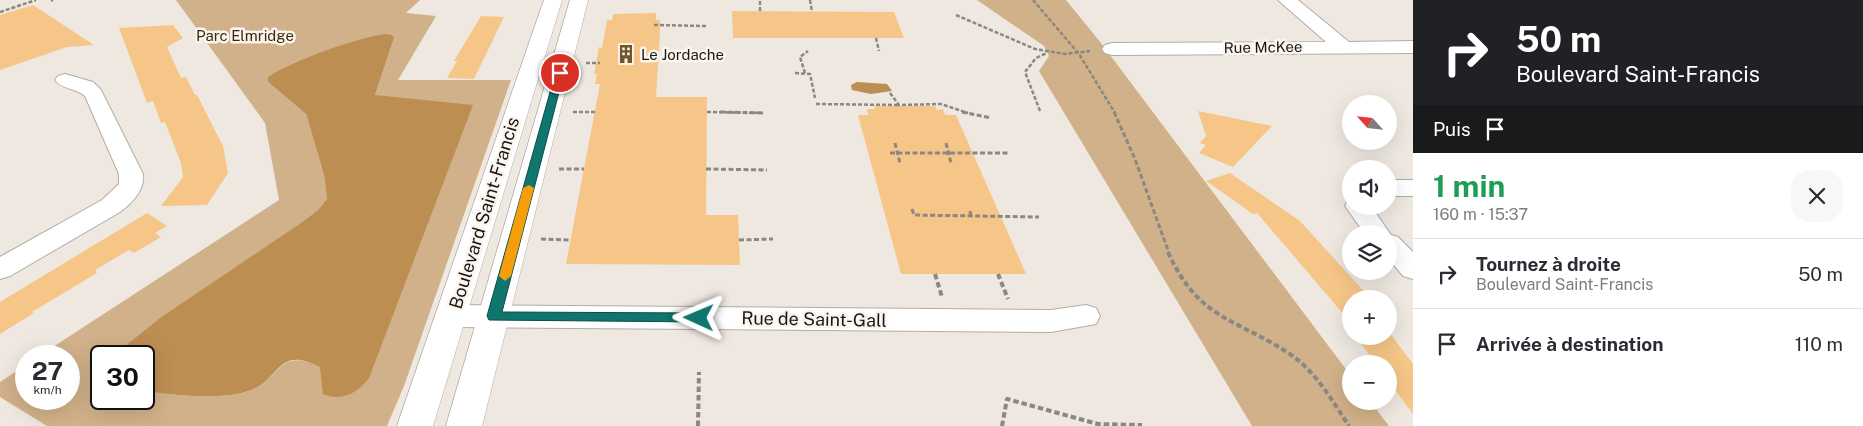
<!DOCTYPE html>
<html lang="fr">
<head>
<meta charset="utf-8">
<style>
	:root { --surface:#fff; --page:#f7f7f7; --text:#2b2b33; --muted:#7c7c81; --line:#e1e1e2 }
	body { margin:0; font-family:"Public Sans",sans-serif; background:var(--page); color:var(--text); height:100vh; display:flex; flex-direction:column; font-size:19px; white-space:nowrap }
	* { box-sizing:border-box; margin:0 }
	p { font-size:16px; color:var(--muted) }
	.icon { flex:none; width:28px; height:28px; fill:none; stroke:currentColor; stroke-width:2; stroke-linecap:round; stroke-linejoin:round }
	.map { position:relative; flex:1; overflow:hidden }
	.details { display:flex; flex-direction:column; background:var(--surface); width:450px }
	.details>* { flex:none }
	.hud { background:#202124; color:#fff; overflow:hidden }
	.needle { width:32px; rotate:297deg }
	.controls { position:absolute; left:1342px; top:95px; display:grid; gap:10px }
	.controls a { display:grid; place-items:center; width:55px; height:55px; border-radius:50%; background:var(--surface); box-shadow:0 5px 20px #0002; font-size:25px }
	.speed { position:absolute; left:15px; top:345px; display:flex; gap:10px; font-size:25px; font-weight:700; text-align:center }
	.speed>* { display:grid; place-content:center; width:65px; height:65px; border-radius:50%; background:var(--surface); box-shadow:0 5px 20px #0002; line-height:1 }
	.speed small { font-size:12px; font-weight:400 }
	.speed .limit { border:2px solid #111; border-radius:8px; background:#fff; color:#111 }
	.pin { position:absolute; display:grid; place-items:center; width:42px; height:42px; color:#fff; margin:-21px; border:2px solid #fff; border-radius:50%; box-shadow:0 1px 5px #0007 }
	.me { position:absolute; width:55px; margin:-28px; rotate:271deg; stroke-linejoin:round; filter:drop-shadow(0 0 4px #0008) }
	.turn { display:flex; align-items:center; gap:18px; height:105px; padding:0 20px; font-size:22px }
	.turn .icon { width:65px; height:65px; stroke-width:2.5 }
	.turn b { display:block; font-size:35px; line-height:42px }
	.then { display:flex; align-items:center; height:48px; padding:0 20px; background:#0003; gap:10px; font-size:19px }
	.round { display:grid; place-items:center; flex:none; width:52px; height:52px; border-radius:20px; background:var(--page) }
	.summary { display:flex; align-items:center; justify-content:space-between; height:85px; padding:0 20px }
	h1 { font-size:30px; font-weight:700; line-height:38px; color:#1e9e55 }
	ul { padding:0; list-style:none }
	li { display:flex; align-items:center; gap:15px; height:70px; padding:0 20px; border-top:1px solid var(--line) }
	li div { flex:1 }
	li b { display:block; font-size:19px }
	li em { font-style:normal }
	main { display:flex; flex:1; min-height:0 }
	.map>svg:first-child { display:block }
	.green { fill:#d1b189; fill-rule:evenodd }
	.water { fill:#bc8e52 }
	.building { fill:#f6c688 }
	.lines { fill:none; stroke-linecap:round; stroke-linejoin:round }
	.street-casing { stroke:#b2aca6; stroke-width:2 }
	.secondary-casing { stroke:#b2aca6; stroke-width:1 }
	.path-far2 { stroke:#8b8782; stroke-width:2.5; stroke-dasharray:4 2; stroke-linecap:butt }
	.path-far1 { stroke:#8b8782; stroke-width:3; stroke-dasharray:5 2.5; stroke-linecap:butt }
	.path { stroke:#8b8782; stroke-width:4; stroke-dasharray:5.5 3; stroke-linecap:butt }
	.street { fill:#fff; fill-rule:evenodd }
	.secondary { fill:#fff; fill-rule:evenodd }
	.route { fill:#0f766e; stroke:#0a4d48 }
	.slow { fill:#f59e0b }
	.labels { text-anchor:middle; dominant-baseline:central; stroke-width:5; stroke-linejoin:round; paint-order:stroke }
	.far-park-label { font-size:15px; fill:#3a270b; stroke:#fbf5ee }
	.far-street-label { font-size:15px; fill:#191715; stroke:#fbf5ee }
	.far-poi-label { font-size:15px; fill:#191715; stroke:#fbf5ee; text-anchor:start }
	.street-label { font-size:18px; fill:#191715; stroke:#fbf5ee }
</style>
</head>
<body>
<main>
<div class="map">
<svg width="1413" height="426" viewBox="0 0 1413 426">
	<rect width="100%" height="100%" fill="#eee8e1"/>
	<!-- green -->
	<path class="green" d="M 176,0 L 420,0 L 406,13 L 436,16 L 398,80 L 511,80 L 404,386 L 387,426 L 47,426 L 0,397 L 0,382 L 26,365 L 26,399 L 69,399 L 69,356 L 39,356 L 279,200 L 265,123 ZM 394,38 L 375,95 L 323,379 L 321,367 C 277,346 281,379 251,390 C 223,401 173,395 144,391 L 144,399 L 101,399 L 101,356 L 113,356 L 298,225 L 318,210 L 327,199 L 324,175 L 306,114 L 268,82 C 286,55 362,44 394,38 Z
		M 977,0 L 1066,0 L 1101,43 L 1351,376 L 1351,401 L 1370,401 L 1389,426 L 1252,426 L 1039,71 L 1049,56 L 1044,46 Z"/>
	<!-- water -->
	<path class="water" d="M 385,34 L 392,35 L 394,38 L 375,95 L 473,105 L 369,378 C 358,393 341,402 323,394 L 320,367 C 277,345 281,379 251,390 C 223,401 173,395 144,391 L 144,356 L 113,356 L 160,318 L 298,225 L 318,210 L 327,199 L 324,175 L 306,114 L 268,82 L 268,77 C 291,61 356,38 385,34 Z
		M 857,82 L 887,84 L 892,91 L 871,94 L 852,90 L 851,85 Z"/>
	<!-- building -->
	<path class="building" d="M 33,5 L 94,45 L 67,47 L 0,70 L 0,15 Z
		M 732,11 L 894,12 L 904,38 L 733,38 Z
		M 656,13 L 656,20 L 660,20 L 660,32 L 656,97 L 707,97 L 706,215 L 738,215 L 740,265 L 566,264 L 600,84 L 595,84 L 597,74 L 594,74 L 599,47 L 602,48 L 607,20 L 612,20 L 613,14 Z
		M 481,16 L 504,17 L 474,79 L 447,78 L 457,61 L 454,61 Z
		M 173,25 L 183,38 L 167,47 L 181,78 L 186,77 L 195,95 L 197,95 L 223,146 L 228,173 L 207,205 L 161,206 L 183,177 L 181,163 L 165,122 L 161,123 L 153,101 L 147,103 L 119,28 Z
		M 874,106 L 935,106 L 937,110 L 943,109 L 945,115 L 956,115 L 1026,274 L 901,274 L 858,115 L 868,115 L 867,109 L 875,109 Z
		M 1198,111 L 1272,126 L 1233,167 L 1199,153 L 1206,145 L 1200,143 L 1206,136 Z
		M 1230,173 L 1300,221 L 1371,299 L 1351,299 L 1351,323 L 1257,213 L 1253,214 L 1206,181 Z
		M 147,213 L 167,226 L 155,233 L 161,237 L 134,253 L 129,250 L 95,270 L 97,273 L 32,312 L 34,313 L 0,334 L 0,302 Z
		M 1389,332 L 1413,364 L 1413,414 L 1389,382 L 1389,364 L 1376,364 L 1360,342 L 1368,342 L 1363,336 L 1389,336 Z"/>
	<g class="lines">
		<!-- street casing -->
		<g class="street-casing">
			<path id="street" d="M 1278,0 L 1298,0 L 1349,42 L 1413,41 L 1413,53 L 1112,55 L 1105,53 L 1102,49 L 1105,45 L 1112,43 L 1326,42 Z
				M 65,74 L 93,82 L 101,90 L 143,174 C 145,190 132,203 120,212 L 10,276 L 0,279 L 0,257 L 102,200 L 119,184 L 119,174 L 85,96 C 76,88 61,89 55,80 L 58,76 Z
				M 1389,180 L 1413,180 L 1413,196 L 1389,196 Z
				M 1348,200 L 1351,200 L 1351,206 L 1371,206 L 1391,235 L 1398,237 L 1413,252 L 1413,279 L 1403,276 L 1389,259 L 1389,234 L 1365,234 L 1345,206 Z
				M 452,305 L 1051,310 L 1086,305 L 1096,308 L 1100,316 L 1096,324 L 1051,332 L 452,327 L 442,324 L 438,316 L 442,308 Z"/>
		</g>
		<!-- secondary casing -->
		<g class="secondary-casing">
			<path id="secondary" d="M 544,0 L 562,0 L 433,426 L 397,426 Z
				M 570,0 L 588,0 L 482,426 L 446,426 Z"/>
		</g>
		<!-- path-far2 -->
		<path class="path-far2" d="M 51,0 L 53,1
			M 810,0 L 812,12
			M 1033,0 L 1079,54 L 1115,113
			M 760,1 L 760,12
			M 0,12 L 36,0
			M 956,15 L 1035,49 L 1065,54 L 1090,51
			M 654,25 L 706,26
			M 876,38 L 879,51
			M 586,63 L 600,63
			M 795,73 L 810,74 L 815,98
			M 805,73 L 800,57 L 808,51
			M 890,93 L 899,105 L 941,104 L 968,113
			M 816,104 L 899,105
			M 1040,111 L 1025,72 L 1036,58 L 1047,53
			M 573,112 L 595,112
			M 707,112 L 763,113"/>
		<!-- path-far1 -->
		<path class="path-far1" d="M 720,112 L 763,113
			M 962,112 L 991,118
			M 1114,112 L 1135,159 L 1169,253
			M 895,143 L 900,163
			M 946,143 L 951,163
			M 890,153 L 1008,153
			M 559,169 L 584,169
			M 706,169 L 767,170
			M 912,209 L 914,215 L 1039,217
			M 970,211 L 971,216
			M 541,239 L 570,240
			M 739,240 L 773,239"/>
		<!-- path -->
		<path class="path" d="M 1168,252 C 1200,323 1239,318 1294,357 C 1318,375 1333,402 1349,426
			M 935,274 L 942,297
			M 998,274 L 1008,299
			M 698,426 L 699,372
			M 1002,426 L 1007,399 L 1098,424 L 1142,425"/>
		<!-- street -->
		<use href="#street" class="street"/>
		<!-- secondary -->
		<use href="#secondary" class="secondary"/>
	</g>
	<!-- route -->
	<path class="route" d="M 556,71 L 564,73 L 502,312 L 699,313 L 706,318 L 704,322 L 489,320 L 487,316 Z"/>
	<!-- slow -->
	<path class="slow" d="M 529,185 L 534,188 L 511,276 L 505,281 L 499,276 L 523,188 Z"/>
	<!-- icons -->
	<defs>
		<g id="building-bare" transform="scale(1.5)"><path d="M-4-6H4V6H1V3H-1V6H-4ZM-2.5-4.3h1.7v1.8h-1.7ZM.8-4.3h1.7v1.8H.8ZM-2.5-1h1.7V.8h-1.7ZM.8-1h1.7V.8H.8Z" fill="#735429" stroke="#fbf5ee" stroke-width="2.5" paint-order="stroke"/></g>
	</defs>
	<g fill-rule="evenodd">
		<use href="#building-bare" x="626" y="54"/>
	</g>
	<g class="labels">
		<!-- far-park labels -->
		<g class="far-park-label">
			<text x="245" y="35">Parc Elmridge</text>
		</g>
		<!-- far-street labels -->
		<g class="far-street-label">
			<text transform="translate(1263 47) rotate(-1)">Rue McKee</text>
		</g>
		<!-- far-poi labels -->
		<g class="far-poi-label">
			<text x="641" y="54">Le Jordache</text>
		</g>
		<!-- street labels -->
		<g class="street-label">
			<text transform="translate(484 213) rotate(-73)">Boulevard Saint-Francis</text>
			<text transform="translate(814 319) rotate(1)">Rue de Saint-Gall</text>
		</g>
	</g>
</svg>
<div class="controls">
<a><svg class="needle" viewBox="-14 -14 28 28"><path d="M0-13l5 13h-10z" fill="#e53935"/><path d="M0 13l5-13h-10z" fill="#7c7c81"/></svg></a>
<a><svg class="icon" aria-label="sound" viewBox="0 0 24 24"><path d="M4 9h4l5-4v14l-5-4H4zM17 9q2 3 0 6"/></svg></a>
<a><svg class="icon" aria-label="layers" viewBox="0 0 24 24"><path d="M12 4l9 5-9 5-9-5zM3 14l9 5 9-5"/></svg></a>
<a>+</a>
<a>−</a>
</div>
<div class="speed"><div>27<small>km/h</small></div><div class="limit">30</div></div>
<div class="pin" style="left:560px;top:73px;background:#d93025"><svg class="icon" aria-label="arrive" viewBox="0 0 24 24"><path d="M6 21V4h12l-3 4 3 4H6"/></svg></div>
<svg class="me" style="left:699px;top:318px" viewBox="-20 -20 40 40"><path d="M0-17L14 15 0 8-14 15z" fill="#0f766e" stroke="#fff" stroke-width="4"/></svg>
</div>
<section class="details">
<div class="hud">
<div class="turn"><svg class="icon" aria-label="right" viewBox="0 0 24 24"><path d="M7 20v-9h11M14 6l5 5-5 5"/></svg><div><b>50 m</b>Boulevard Saint-Francis</div></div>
<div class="then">Puis<svg class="icon" aria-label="arrive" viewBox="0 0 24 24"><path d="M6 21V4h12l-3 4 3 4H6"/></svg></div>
</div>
<div class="summary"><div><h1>1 min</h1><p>160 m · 15:37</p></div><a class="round"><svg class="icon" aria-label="close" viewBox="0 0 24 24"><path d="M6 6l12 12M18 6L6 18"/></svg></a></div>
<ul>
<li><svg class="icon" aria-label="right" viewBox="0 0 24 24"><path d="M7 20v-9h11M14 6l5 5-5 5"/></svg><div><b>Tournez à droite</b><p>Boulevard Saint-Francis</p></div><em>50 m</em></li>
<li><svg class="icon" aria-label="arrive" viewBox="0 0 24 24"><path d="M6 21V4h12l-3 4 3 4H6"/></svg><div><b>Arrivée à destination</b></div><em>110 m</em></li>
</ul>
</section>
</main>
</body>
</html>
